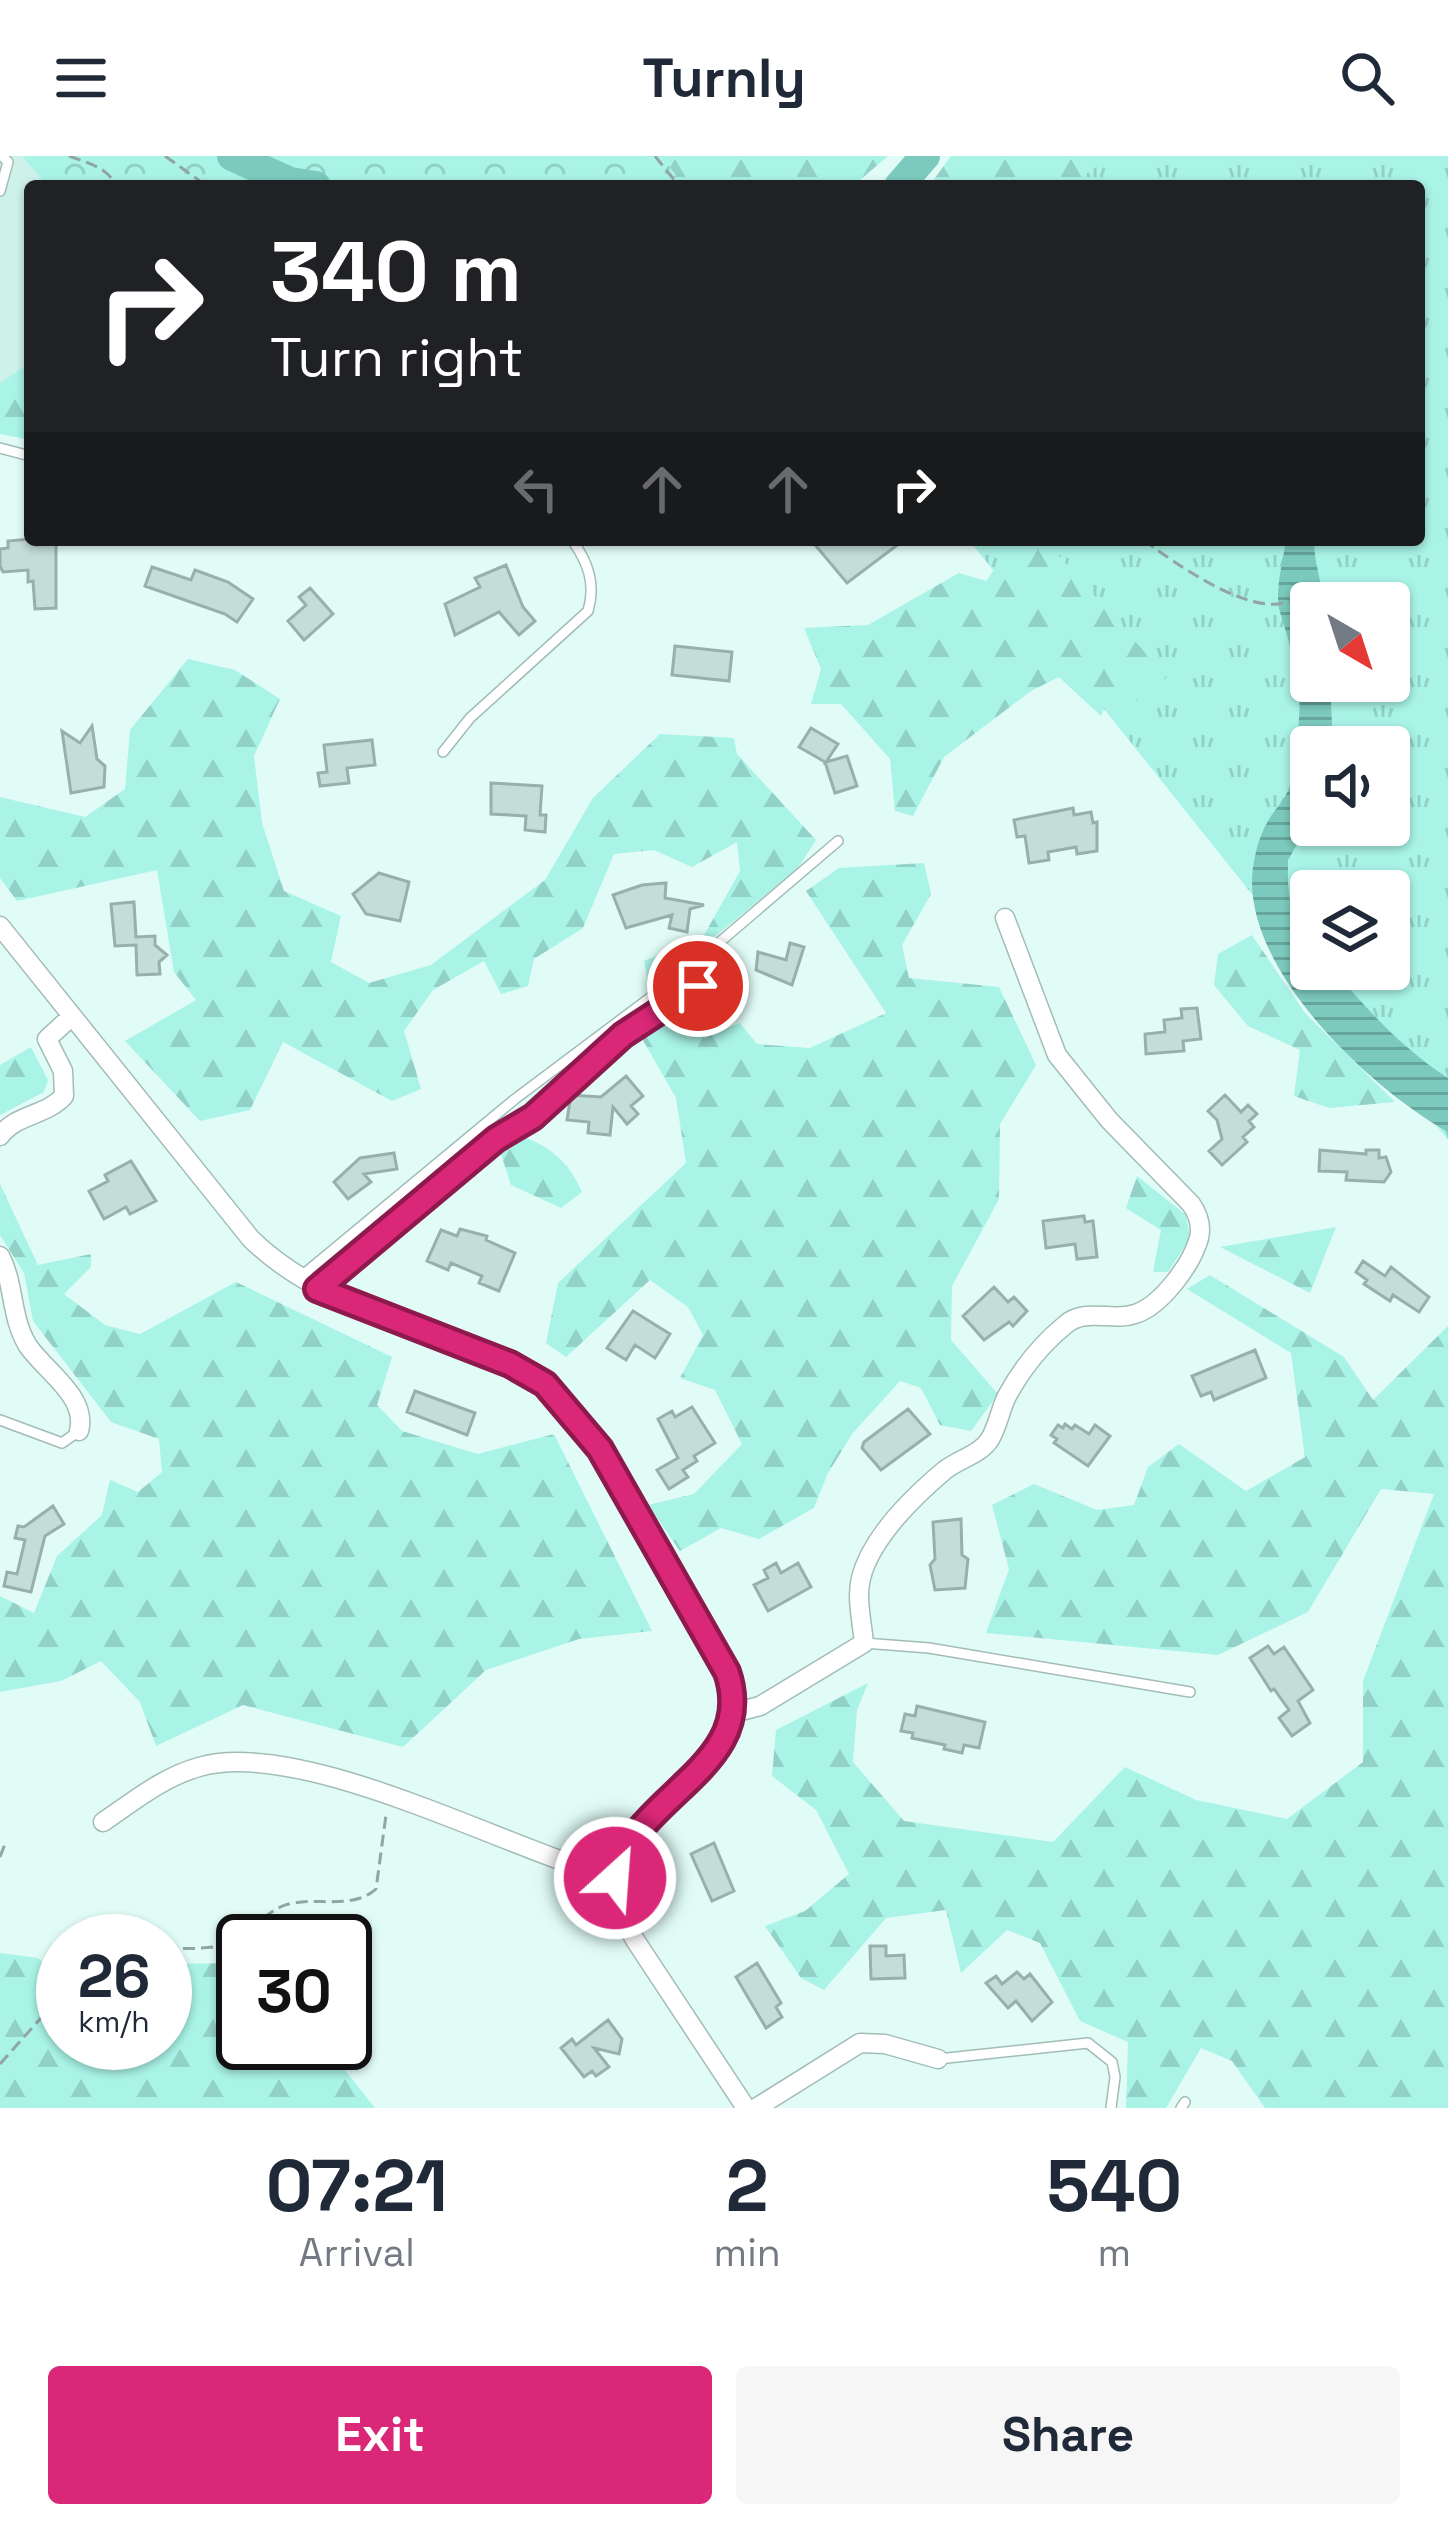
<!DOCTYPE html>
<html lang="en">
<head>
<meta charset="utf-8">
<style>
	:root { --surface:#fff; --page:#f6f6f7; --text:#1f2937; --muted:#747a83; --accent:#db2777 }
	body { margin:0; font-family:"Space Grotesk",sans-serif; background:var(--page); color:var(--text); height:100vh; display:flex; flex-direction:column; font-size:45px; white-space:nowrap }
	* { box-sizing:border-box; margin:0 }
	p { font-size:39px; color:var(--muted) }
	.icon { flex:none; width:66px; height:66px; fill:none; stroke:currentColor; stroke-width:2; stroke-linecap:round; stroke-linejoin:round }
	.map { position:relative; height:1952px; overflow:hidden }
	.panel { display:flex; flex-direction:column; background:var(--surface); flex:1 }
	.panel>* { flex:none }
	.guide { position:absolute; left:24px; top:24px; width:1401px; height:366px; border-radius:12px; box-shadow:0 3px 9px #0004; background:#202124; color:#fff; overflow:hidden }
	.needle { width:78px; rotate:141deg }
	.buttons { position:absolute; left:1290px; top:426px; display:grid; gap:24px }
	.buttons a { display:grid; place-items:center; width:120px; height:120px; border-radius:12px; background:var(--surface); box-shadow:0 3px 9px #0004; font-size:60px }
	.speed { position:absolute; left:36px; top:1758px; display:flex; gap:24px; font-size:60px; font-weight:700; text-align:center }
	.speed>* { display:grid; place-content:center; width:156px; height:156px; border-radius:50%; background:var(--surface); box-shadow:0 3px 9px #0004; line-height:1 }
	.speed small { font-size:30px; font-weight:400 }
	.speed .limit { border:6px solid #111; border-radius:18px; background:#fff; color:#111 }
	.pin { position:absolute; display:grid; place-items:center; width:102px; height:102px; color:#fff; margin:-51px; border:6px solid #fff; border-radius:50%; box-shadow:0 3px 12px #0007 }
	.me { position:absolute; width:132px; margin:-66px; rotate:26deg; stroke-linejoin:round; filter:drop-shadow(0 0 9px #0008) }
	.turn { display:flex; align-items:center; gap:42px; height:252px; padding:0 48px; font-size:54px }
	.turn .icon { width:156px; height:156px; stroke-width:2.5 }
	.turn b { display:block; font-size:84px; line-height:102px }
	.lanes { display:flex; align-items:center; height:114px; padding:0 48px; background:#0003; justify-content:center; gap:60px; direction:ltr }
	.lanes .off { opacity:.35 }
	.eta { display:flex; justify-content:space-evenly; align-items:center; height:204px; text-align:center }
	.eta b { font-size:72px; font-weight:700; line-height:84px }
	.button { display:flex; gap:24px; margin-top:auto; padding:24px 48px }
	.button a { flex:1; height:138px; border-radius:12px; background:var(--accent); color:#fff; font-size:48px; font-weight:700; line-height:138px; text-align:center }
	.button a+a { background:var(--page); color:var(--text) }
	header { display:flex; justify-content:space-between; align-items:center; height:156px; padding:0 48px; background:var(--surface); font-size:54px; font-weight:700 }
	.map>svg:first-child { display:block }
	.built { fill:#cef1ea }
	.grass { fill:url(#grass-tufts); fill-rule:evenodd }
	.forest { fill:url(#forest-firs) }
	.park { fill:url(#park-crowns) }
	.water { fill:url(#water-rules) }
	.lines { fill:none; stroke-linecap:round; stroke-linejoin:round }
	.river { stroke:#7ccabe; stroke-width:30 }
	.building { fill:#c3ddd8; stroke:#97b0ac; stroke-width:3 }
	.service-casing { stroke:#a2bcb7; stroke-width:12 }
	.minor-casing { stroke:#a2bcb7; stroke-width:21 }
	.path { stroke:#92a5a2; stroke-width:3; stroke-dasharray:12 6; stroke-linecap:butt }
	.service { stroke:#fff; stroke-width:9 }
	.minor { stroke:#fff; stroke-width:18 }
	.route-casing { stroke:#8e194d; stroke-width:30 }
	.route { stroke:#db2777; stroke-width:21 }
</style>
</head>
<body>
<header><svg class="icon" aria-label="menu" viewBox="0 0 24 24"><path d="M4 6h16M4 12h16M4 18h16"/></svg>Turnly<svg class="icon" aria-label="search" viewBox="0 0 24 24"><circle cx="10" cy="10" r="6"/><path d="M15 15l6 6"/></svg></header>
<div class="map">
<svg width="1448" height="1952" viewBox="0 0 1448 1952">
	<defs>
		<pattern id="grass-tufts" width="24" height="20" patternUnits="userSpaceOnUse" patternTransform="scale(3)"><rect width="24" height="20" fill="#a9f3e7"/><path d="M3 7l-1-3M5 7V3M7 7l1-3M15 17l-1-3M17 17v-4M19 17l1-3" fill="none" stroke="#91d1c7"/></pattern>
		<pattern id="forest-firs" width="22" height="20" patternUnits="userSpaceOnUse" patternTransform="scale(3)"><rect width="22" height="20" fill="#a9f3e7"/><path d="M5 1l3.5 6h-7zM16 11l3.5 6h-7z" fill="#91d1c7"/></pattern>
		<pattern id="park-crowns" width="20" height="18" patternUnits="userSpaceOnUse" patternTransform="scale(3)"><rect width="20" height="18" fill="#a9f3e7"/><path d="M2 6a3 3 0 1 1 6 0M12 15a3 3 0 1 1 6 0" fill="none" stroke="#91d1c7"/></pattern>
		<pattern id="water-rules" width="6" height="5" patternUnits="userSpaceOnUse" patternTransform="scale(3)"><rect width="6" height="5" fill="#7ccabe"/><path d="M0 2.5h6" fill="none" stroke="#66a59b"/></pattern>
	</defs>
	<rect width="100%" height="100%" fill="#e1fcf7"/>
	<!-- built -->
	<path class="built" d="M 0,0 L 22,0 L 47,30 L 30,30 L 30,217 L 0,241 Z"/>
	<!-- grass -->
	<path class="grass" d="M 1101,0 L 1448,0 L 1448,984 L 1312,813 L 1389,813 L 1389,735 L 1311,735 L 1311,812 L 969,384 L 1419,384 L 1419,30 L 1062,30 ZM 1311,447 L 1389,447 L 1389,525 L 1311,525 ZM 1311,591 L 1389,591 L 1389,669 L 1311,669 Z"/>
	<!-- forest -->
	<path class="forest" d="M 295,0 L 888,0 L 853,30 L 532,30 Z
		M 951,0 L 1112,0 L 1069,30 L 929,30 Z
		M 30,207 L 30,284 L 0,278 L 0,227 Z
		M 1002,384 L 1041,384 L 1050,390 L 1167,521 L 1140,546 L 1112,534 L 1101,560 L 1059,521 L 1031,535 L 944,601 L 913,660 L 895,655 L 890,603 L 841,548 L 811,548 L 821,513 L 804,472 L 868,469 L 959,417 L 986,425 L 1007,396 Z
		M 188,503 L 235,514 L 280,543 L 254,600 L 262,667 L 284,735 L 341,760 L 331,806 L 369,827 L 431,809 L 545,724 L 593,642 L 660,578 L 734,582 L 737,598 L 816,684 L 798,712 L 650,834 L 644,805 L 703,781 L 740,715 L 737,686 L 692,711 L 654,694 L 614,698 L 583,772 L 534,803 L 528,830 L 501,838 L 484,805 L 433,834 L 404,875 L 421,933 L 392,945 L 283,886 L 250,954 L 200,965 L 125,885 L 196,844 L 174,816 L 157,714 L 17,745 L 0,722 L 0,641 L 85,661 L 125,633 L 130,574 Z
		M 924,707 L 931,738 L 902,789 L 909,822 L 999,831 L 1036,909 L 1000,968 L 999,1043 L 952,1130 L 951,1184 L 998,1238 L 971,1275 L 940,1269 L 921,1232 L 900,1225 L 852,1278 L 827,1319 L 814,1352 L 759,1383 L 721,1372 L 680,1395 L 648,1349 L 694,1338 L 742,1288 L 715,1234 L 680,1222 L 703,1179 L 688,1151 L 650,1124 L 566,1201 L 546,1187 L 558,1127 L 686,1007 L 676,942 L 640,879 L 677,864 L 705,882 L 740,867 L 757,888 L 810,892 L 886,857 L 806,735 L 839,712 Z
		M 1252,779 L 1305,857 L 1395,946 L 1329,952 L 1294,940 L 1300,894 L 1248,870 L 1214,829 L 1218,798 Z
		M 31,891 L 48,924 L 44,936 L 0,959 L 0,909 Z
		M 523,981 C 552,991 570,1008 582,1036 L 561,1052 L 511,1029 L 501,998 Z
		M 1137,1020 L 1186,1059 L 1190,1082 L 1168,1116 L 1153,1116 L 1161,1074 L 1126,1052 Z
		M 0,1028 L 38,1109 L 91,1098 L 91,1111 L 64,1138 L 105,1169 L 140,1178 L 236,1126 L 392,1201 L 377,1249 L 402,1275 L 478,1298 L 554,1278 L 652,1475 L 579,1483 L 486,1514 L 403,1591 L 243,1549 L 156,1590 L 140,1546 L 101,1505 L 61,1525 L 0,1536 L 0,1440 L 34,1457 L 57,1400 L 102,1359 L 110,1324 L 138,1336 L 162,1316 L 159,1283 L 111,1266 L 33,1165 L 24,1117 L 0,1079 Z
		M 1336,1071 L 1310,1137 L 1220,1091 Z
		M 1210,1119 L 1344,1201 L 1373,1244 L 1448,1170 L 1448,1952 L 1265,1952 L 1232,1905 L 1201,1892 L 1166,1952 L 1126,1952 L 1128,1886 L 1080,1865 L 1040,1787 L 1007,1774 L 961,1817 L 946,1754 L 886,1762 L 824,1834 L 801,1822 L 765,1770 L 805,1755 L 849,1718 L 816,1654 L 772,1620 L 776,1574 L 868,1527 L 857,1554 L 853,1606 L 904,1665 L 1053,1686 L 1125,1611 L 1196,1644 L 1287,1663 L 1363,1606 L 1363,1525 L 1434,1338 L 1381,1333 L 1308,1456 L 1218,1499 L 986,1477 L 1009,1413 L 992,1349 L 1034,1328 L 1097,1354 L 1134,1349 L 1148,1311 L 1179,1288 L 1246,1335 L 1305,1301 L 1291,1197 L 1187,1133 Z
		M 0,1797 L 38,1802 L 63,1827 L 63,1887 L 165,1887 L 165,1808 L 243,1807 L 243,1887 L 272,1887 L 275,1898 L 336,1903 L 375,1952 L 0,1952 Z"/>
	<!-- park -->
	<path class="park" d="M 22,0 L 661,0 L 676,19 L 662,30 L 47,30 Z"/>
	<!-- water -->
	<path class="water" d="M 1286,384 L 1314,384 C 1314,407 1322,425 1323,447 L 1311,447 L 1311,525 L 1330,525 L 1333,591 L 1311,591 L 1311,664 L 1288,704 L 1288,727 L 1290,746 L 1311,783 L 1311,813 L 1333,813 C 1367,854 1403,893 1448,922 L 1448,976 C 1371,933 1252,821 1252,726 C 1252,708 1258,681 1268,665 C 1274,654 1283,646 1288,635 C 1297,613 1297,586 1299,563 C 1302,524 1291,492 1280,456 C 1274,435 1283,406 1286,384 Z"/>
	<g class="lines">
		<!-- river -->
		<path class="river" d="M 232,0 L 290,26 L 316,30
			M 899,30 L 925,0"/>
	</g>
	<!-- building -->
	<path class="building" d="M 30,383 L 35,384 L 36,389 L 56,388 L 56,452 L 35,453 L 33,425 L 28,426 L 28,414 L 3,416 L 0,410 L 0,393 L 8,392 L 8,385 Z
		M 811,384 L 904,384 L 847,427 Z
		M 506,409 L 523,451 L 535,465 L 519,479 L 499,456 L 455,479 L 445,448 L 480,431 L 475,422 Z
		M 152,411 L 191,424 L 195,414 L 228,426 L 253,443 L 237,466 L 225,458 L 145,430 Z
		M 310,432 L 333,458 L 304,484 L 288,465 L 306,449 L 299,441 Z
		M 675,490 L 732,496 L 729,525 L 672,519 Z
		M 92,570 L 97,603 L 105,610 L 104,631 L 71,637 L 62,575 L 80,587 Z
		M 811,572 L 838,588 L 826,606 L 847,600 L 857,630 L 835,637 L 825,606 L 799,591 Z
		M 372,584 L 375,609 L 347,612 L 349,627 L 320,630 L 318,617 L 327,616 L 324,589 Z
		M 491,627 L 542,630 L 540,659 L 546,659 L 545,676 L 525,674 L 526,660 L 491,658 Z
		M 1073,652 L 1074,659 L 1091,656 L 1093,667 L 1097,666 L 1097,695 L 1077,698 L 1076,691 L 1048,696 L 1049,704 L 1029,707 L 1025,680 L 1017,681 L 1014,664 Z
		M 379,717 L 409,726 L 400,765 L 366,758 L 353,738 Z
		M 666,727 L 665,742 L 704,749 L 690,753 L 687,776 L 669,772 L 672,759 L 626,772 L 613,739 L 642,729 Z
		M 134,746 L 136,781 L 155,780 L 155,789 L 167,799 L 159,806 L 160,818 L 137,819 L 136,789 L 115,790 L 111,748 Z
		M 790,787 L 804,791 L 792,829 L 756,814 L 758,796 L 786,804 Z
		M 1197,852 L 1201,883 L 1183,885 L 1184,895 L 1146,898 L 1145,878 L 1165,876 L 1164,864 L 1182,862 L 1181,853 Z
		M 626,920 L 643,940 L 631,950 L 638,958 L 627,968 L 613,951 L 610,979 L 588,977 L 589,966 L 567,964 L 571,939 L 601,941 Z
		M 1225,939 L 1241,956 L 1248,949 L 1257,958 L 1249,965 L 1254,971 L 1243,981 L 1247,986 L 1222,1009 L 1209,995 L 1222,983 L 1217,964 L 1208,955 Z
		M 1320,994 L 1366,998 L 1366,994 L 1379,994 L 1379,1002 L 1386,1001 L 1391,1016 L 1384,1026 L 1346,1024 L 1347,1016 L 1319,1015 Z
		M 394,997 L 397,1013 L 364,1018 L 371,1026 L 348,1043 L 334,1026 L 360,1002 Z
		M 131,1005 L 156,1045 L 130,1058 L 126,1051 L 104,1063 L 89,1035 L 108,1025 L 105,1019 Z
		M 1084,1060 L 1085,1066 L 1093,1065 L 1097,1101 L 1077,1103 L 1075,1088 L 1046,1092 L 1043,1065 Z
		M 460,1073 L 487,1080 L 486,1084 L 515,1097 L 499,1135 L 479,1127 L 482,1120 L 451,1107 L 448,1114 L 427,1105 L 441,1074 L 457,1080 Z
		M 1363,1105 L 1385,1120 L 1391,1111 L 1429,1141 L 1419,1156 L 1393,1139 L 1390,1145 L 1364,1128 L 1367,1124 L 1356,1116 Z
		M 994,1131 L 1008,1146 L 1014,1141 L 1027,1155 L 1013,1170 L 1009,1166 L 984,1184 L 963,1160 Z
		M 633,1155 L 670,1178 L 655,1202 L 635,1189 L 626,1204 L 607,1192 Z
		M 1255,1194 L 1266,1222 L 1214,1244 L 1211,1236 L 1201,1240 L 1192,1220 Z
		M 415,1235 L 475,1257 L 467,1279 L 407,1256 Z
		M 692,1251 L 715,1287 L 694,1300 L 697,1305 L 683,1314 L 688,1321 L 669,1333 L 657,1314 L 678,1302 L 658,1263 L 672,1255 L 675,1261 Z
		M 908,1253 L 930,1278 L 881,1314 L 862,1292 L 864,1286 Z
		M 1065,1268 L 1072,1273 L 1075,1269 L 1089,1278 L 1095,1269 L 1110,1280 L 1088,1310 L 1054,1287 L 1057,1283 L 1051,1279 L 1058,1269 L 1063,1272 Z
		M 53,1350 L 64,1368 L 45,1380 L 31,1436 L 4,1430 L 7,1416 L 17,1418 L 25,1384 L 15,1382 L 18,1370 L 24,1371 Z
		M 961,1363 L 962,1399 L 968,1403 L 965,1432 L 935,1434 L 930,1409 L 935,1403 L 933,1366 Z
		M 776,1407 L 781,1417 L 798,1407 L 811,1431 L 768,1455 L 754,1429 L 768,1422 L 764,1414 Z
		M 1268,1490 L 1274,1498 L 1284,1491 L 1313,1534 L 1298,1545 L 1310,1567 L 1292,1580 L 1279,1562 L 1289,1554 L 1274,1533 L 1271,1535 L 1250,1502 Z
		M 917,1550 L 985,1566 L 979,1592 L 964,1589 L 962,1597 L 944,1593 L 945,1589 L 912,1582 L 913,1577 L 901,1575 L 905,1558 L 915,1560 Z
		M 714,1687 L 734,1735 L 712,1745 L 691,1698 Z
		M 870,1790 L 886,1790 L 886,1800 L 904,1799 L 905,1822 L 871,1823 Z
		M 757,1807 L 781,1847 L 776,1851 L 782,1861 L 766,1872 L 736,1821 Z
		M 1017,1816 L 1024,1823 L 1030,1818 L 1052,1846 L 1032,1865 L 1016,1845 L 1008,1852 L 986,1827 L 996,1820 L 1002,1828 Z
		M 608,1864 L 622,1883 L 619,1898 L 594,1892 L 609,1911 L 596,1920 L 592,1915 L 584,1921 L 561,1892 L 572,1883 L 576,1889 Z"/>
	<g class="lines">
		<!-- service casing -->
		<g class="service-casing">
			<path id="service" d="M 0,35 L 8,6 L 2,0
				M 0,292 L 30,300
				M 443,596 L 470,562 L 588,455 C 596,428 588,406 572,384
				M 299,1122 L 515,943 L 687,814 L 838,685
				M 321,1130 L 496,983 L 533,961 L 623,879 L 736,805
				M 0,1264 L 62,1287 L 79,1275
				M 864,1487 L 929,1492 L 1190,1536
				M 938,1903 L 1088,1887 L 1112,1906 L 1115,1921 L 1111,1952
				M 1181,1952 L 1185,1946"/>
		</g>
		<!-- minor casing -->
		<g class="minor-casing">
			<path id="minor" d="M 0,770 L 251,1083 C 310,1141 393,1162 470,1192 C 495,1202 522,1210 544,1227 C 598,1267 646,1372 680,1432 C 697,1462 723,1495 731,1529 C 737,1550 731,1572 720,1590 C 678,1664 574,1676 635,1784 L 746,1952
				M 0,980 C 16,958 46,960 64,940 L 63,915 L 47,883 L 72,860
				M 0,1100 C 15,1128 10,1161 28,1190 C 46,1216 88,1241 79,1275
				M 733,1557 L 760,1550 L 864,1487 C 862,1466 856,1442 861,1422 C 871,1382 914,1340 945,1314 C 959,1303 981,1298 990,1283 C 998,1270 1000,1254 1007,1240 C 1021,1214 1042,1188 1065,1169 C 1085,1151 1112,1166 1135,1158 C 1161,1150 1192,1108 1199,1082 C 1202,1069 1198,1058 1191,1048 L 1109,964 L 1057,899 L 1005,762
				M 103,1666 C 134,1645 163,1621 199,1611 C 302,1581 508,1694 615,1722
				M 756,1952 L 860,1887 L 885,1888 L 938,1903"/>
		</g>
		<!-- path -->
		<path class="path" d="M 69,0 C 90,8 105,10 117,30
			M 165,0 L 207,30
			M 655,0 L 679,30
			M 1144,384 C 1174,407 1239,452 1277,448 C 1296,446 1314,439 1333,436 L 1342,447
			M 1380,525 L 1383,533
			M 0,1701 L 5,1688
			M 165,1793 C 185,1792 212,1794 231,1787 C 256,1777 265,1751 294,1747 C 321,1742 354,1753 376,1733 L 386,1659
			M 0,1908 L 40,1863 L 63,1854"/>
		<!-- service -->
		<use href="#service" class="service"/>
		<!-- minor -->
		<use href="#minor" class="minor"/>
	</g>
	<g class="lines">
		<!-- route casing -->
		<g class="route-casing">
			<path id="route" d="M 615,1722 C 631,1640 760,1611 727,1516 L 600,1293 L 545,1228 L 510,1208 L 317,1133 L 496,983 L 533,961 L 623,879 L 698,830"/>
		</g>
		<!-- route -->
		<use href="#route" class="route"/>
	</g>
</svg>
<div class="buttons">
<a><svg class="needle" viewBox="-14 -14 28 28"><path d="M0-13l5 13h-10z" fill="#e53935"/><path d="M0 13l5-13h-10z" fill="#747a83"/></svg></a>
<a><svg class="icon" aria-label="sound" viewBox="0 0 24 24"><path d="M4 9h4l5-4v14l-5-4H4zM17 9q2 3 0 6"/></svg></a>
<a><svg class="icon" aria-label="layers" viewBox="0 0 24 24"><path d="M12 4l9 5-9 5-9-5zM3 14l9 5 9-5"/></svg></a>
</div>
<div class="speed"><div>26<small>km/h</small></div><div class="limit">30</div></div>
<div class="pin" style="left:698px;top:830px;background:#d93025"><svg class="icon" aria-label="arrive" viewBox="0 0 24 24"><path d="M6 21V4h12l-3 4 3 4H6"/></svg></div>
<svg class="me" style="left:615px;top:1722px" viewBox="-20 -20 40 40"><circle r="17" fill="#db2777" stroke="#fff" stroke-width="3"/><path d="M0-11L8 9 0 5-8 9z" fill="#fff"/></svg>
<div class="guide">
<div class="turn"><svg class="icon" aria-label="right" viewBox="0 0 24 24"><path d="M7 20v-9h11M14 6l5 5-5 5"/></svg><div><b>340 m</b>Turn right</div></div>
<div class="lanes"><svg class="icon off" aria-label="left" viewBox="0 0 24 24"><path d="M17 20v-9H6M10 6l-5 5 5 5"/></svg><svg class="icon off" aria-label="ahead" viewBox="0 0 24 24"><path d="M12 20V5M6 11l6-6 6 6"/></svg><svg class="icon off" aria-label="ahead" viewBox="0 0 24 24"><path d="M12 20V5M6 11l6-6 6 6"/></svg><svg class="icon" aria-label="right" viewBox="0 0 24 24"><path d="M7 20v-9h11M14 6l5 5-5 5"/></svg></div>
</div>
</div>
<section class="panel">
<div class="eta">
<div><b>07:21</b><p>Arrival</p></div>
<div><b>2</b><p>min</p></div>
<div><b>540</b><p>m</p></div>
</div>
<div class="button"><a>Exit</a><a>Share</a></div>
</section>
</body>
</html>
